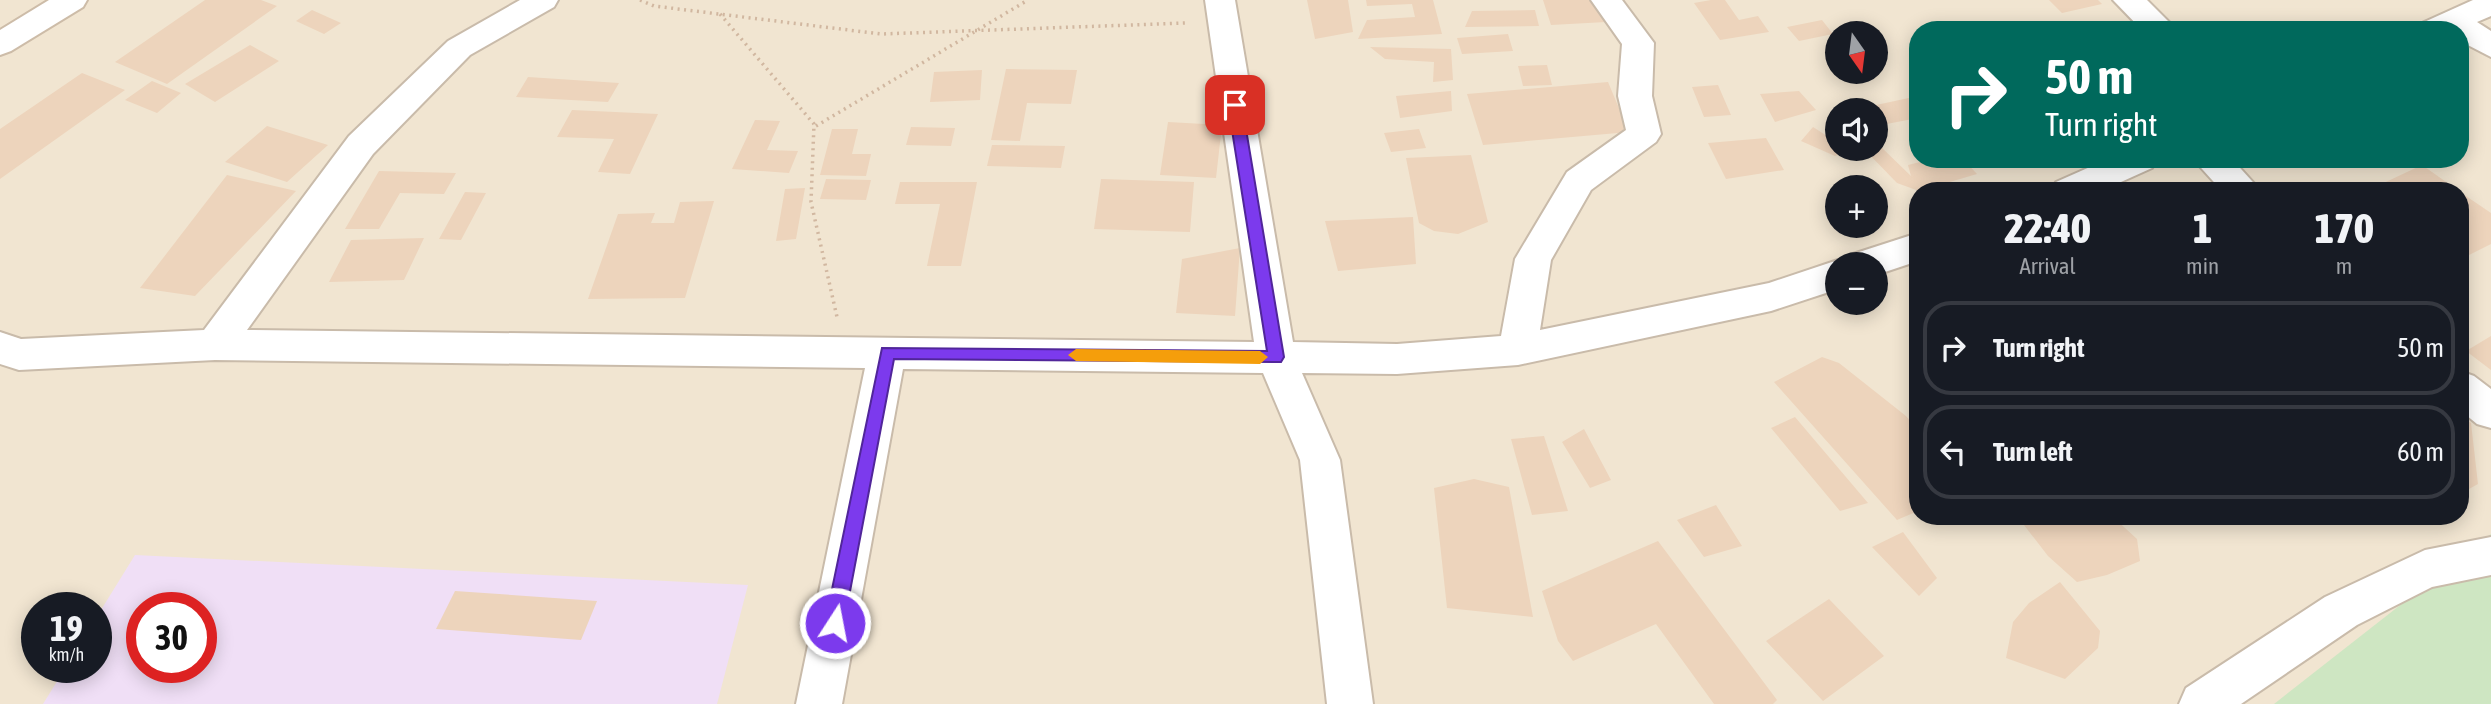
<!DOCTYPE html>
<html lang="en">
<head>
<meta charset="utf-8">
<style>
	:root { --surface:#171b24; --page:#242831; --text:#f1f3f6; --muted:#9ea1a6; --line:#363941 }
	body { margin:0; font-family:"Asap Condensed",sans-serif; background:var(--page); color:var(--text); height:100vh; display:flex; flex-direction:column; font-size:26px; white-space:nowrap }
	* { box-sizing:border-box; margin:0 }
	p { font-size:23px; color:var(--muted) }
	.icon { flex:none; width:38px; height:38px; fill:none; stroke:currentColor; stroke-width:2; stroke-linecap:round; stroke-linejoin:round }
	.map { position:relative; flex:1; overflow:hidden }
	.drawer { position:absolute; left:1909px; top:182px; width:560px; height:343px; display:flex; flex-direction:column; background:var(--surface); border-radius:28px; box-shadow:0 4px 18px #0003 }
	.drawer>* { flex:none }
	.banner { position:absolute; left:1909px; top:21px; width:560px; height:147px; border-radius:28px; box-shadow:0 4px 18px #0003; background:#00695c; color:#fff; overflow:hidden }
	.needle { width:46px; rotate:166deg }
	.fabs { position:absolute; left:1825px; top:21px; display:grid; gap:14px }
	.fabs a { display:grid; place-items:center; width:63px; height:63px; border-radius:50%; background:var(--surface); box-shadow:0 4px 18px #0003; font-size:35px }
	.speed { position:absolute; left:21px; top:592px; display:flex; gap:14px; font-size:35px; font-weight:700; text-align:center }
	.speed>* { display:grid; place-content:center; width:91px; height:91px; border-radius:50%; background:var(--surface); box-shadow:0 4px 18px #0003; line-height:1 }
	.speed small { font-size:18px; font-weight:400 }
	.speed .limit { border:10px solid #d22; background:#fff; color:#111 }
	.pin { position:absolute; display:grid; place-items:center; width:60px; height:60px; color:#fff; margin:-30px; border-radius:14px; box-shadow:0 4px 10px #0006 }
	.me { position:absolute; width:77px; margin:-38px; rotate:11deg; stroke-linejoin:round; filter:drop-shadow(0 0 5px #0008) }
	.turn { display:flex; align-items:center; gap:24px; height:147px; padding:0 21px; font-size:32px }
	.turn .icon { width:91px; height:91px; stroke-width:2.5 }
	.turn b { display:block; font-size:49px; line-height:60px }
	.eta { display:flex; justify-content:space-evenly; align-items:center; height:119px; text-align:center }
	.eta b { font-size:42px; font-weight:800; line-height:49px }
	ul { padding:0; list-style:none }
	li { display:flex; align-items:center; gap:21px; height:94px; margin:0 14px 10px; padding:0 7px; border:4px solid var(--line); border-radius:28px }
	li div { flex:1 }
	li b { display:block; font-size:26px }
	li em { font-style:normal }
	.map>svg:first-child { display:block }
	.residential { fill:#f1e5d1; fill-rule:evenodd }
	.education { fill:#f0dff6; fill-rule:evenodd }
	.green { fill:#cee6c2 }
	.building { fill:#edd4bc }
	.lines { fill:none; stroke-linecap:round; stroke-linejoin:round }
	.minor-casing { stroke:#c9bbaa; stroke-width:4 }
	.secondary-casing { stroke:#cdbca8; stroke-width:4 }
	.path { stroke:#d1b7a0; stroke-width:3.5; stroke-dasharray:2 4.5; stroke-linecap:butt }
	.minor { fill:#fff; fill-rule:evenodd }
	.secondary { fill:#fff; fill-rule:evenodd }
	.route { fill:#7c3aed; stroke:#51269a; stroke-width:2 }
	.slow { fill:#f59e0b }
</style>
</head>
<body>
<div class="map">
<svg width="2491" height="704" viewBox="0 0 2491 704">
	<rect width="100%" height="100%" fill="#faf3e2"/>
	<!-- residential -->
	<path class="residential" d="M 0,0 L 2491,0 L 2491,704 L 0,704 ZM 1918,30 L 2460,30 L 2460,159 L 1918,159 ZM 1838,33 L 1876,33 L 1876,72 L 1838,72 ZM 1838,110 L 1876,110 L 1876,149 L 1838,149 ZM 1838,187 L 1876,187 L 1876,226 L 1838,226 ZM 1918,191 L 2460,191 L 2460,516 L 1918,516 ZM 1838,264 L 1876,264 L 1876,303 L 1838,303 ZM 37,607 L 96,607 L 96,667 L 37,667 ZM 142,607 L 201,607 L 201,667 L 142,667 Z"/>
	<!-- education -->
	<path class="education" d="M 135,555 L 748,585 L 717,704 L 43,704 L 66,667 L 96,667 L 96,618 ZM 142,607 L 201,607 L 201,667 L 142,667 Z"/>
	<!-- green -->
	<path class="green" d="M 2491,534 L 2491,704 L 2274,704 Z"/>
	<!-- building -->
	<path class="building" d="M 205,0 L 261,0 L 277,6 L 167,84 L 115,62 Z
		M 1307,0 L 1348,0 L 1353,32 L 1315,39 Z
		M 1366,0 L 1433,0 L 1442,34 L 1358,39 L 1367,20 L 1415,17 L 1412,4 L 1367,6 Z
		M 1543,0 L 1591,0 L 1592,4 L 1599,3 L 1606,22 L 1551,25 Z
		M 1711,0 L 1725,0 L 1739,20 L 1758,16 L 1769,32 L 1720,40 L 1694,3 Z
		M 2049,0 L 2098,0 L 2102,4 L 2062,13 Z
		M 312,10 L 341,23 L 324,34 L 296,21 Z
		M 1535,10 L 1539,26 L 1465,27 L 1472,11 Z
		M 1822,20 L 1833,34 L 1799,41 L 1787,27 Z
		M 1508,34 L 1513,51 L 1462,54 L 1457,38 Z
		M 250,45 L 279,61 L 215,102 L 185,84 Z
		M 1370,47 L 1451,49 L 1453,80 L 1433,82 L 1434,62 L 1385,59 Z
		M 1547,65 L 1552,85 L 1523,86 L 1518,66 Z
		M 1006,69 L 1077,70 L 1071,104 L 1027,103 L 1020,141 L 991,140 Z
		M 982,70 L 980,100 L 930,102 L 934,72 Z
		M 82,73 L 125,90 L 0,179 L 0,129 Z
		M 528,77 L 619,83 L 608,102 L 516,97 Z
		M 152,81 L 181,93 L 157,113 L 125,100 Z
		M 1608,82 L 1629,132 L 1483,145 L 1467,94 Z
		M 1718,85 L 1731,115 L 1704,117 L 1692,87 Z
		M 1451,91 L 1452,111 L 1400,118 L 1396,96 Z
		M 1799,91 L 1816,110 L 1775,122 L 1760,94 Z
		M 1918,96 L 1918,118 L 1876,126 L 1876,110 L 1853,110 Z
		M 572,110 L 658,114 L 630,174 L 598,172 L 614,139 L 557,137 Z
		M 755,120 L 780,121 L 767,150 L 798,151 L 789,173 L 732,169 Z
		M 1168,122 L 1222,125 L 1216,178 L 1160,175 Z
		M 267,126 L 328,145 L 287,182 L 225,162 Z
		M 911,127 L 955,128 L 951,146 L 906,145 Z
		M 1813,127 L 1838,143 L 1838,149 L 1849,151 L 1835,156 L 1801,141 Z
		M 832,129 L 858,129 L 852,154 L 871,154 L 866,176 L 820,175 Z
		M 1419,129 L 1426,148 L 1391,152 L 1384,133 Z
		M 1766,138 L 1784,170 L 1726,179 L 1708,143 Z
		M 992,145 L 1065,146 L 1061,168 L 987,166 Z
		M 1876,145 L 1879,145 L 1911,176 L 1908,165 L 1932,159 L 1963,159 L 1977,174 L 1919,191 L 1897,183 L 1864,149 L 1876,149 Z
		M 1471,155 L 1488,222 L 1458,234 L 1434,231 L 1419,223 L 1406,158 Z
		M 2422,165 L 2459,191 L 2376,191 L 2373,188 Z
		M 379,171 L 456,173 L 444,194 L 400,193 L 379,229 L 345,229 Z
		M 227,175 L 296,191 L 195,296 L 140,288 Z
		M 826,179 L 871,180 L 866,200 L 820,199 Z
		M 1101,179 L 1194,182 L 1190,232 L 1094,229 Z
		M 900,182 L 977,182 L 961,266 L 927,266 L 940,204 L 895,204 Z
		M 805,188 L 796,239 L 776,241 L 785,189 Z
		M 465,192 L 486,193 L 461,240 L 439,239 Z
		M 2460,192 L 2491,213 L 2491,244 L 2467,256 L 2460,252 Z
		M 714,201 L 685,298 L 588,299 L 618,214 L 655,213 L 651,223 L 674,223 L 680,202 Z
		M 1413,217 L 1416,264 L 1338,271 L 1325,221 Z
		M 424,238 L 404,280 L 329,282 L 351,240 Z
		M 1240,248 L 1235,316 L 1176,313 L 1182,259 Z
		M 2491,336 L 2491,370 L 2466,351 Z
		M 1822,357 L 1839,363 L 1906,416 L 1918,430 L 1918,511 L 1897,520 L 1774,382 Z
		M 2460,415 L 2471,423 L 2478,484 L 2460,494 Z
		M 1795,417 L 1868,503 L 1840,511 L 1771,428 Z
		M 1584,429 L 1611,480 L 1590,488 L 1562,442 Z
		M 1544,436 L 1568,511 L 1532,515 L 1511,439 Z
		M 1474,479 L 1509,487 L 1533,617 L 1447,608 L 1434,488 Z
		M 1716,505 L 1742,546 L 1704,557 L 1677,520 Z
		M 2017,516 L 2112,516 L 2137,539 L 2140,561 L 2107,575 L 2077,582 L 2048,556 Z
		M 1903,532 L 1937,578 L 1919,596 L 1872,547 Z
		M 1658,541 L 1777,700 L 1773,704 L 1714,704 L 1656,624 L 1573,661 L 1558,641 L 1542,591 Z
		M 2060,582 L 2100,631 L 2098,648 L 2065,679 L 2006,658 L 2013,622 L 2029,603 Z
		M 455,591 L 597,601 L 581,640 L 436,629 Z
		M 1829,599 L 1884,656 L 1823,701 L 1766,641 Z"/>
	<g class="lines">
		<!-- minor casing -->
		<g class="minor-casing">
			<path id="minor" d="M 520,0 L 558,0 L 554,7 L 470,55 L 373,154 L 247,330 L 1254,342 L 1205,0 L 1235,0 L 1293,342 L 1397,344 L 1501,336 L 1515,259 L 1567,172 L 1626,130 L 1618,96 L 1622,44 L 1591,0 L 1622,0 L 1654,43 L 1652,96 L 1661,134 L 1656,142 L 1591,190 L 1551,260 L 1540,330 L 1769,283 L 1838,260 L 1848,263 L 1853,254 L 1918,233 L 1918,261 L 1876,275 L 1876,264 L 1838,264 L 1838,289 L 1771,311 L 1518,365 L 1397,374 L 1302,373 L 1340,460 L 1373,704 L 1327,704 L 1300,460 L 1263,373 L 903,369 L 842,704 L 796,704 L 865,368 L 215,360 L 19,370 L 0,364 L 0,332 L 21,339 L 204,330 L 349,136 L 448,41 Z
				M 2113,0 L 2147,0 L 2177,30 L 2142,30 Z
				M 2473,0 L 2491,0 L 2491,16 L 2477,22 L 2491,31 L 2491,57 L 2460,41 L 2460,30 L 2417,30 L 2422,23 Z
				M 2108,159 L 2157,159 L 2152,168 L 2101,191 L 2051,191 L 2056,182 Z
				M 2193,159 L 2232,159 L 2261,191 L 2222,191 Z
				M 2460,371 L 2474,376 L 2491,389 L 2491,428 L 2477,424 L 2460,410 Z
				M 2491,537 L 2491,575 L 2432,587 L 2357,625 L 2241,704 L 2179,704 L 2186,688 L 2325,597 L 2425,550 Z"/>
		</g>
		<!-- secondary casing -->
		<g class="secondary-casing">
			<path id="secondary" d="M 49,0 L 87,0 L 83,7 L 11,51 L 0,55 L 0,30 Z"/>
		</g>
		<!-- path -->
		<path class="path" d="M 640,0 L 654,6 L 881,34 L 1186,23
			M 720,14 L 814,124 L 811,202 L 837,317
			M 816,126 L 1028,0"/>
		<!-- minor -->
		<use href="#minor" class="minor"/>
		<!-- secondary -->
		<use href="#secondary" class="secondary"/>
	</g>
	<!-- route -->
	<path class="route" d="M 1235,100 L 1242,105 L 1284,357 L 1281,362 L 894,359 L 844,623 L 841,629 L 835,631 L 828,629 L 825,623 L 882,348 L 1267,351 L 1228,105 Z"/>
	<!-- slow -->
	<path class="slow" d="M 1076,349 L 1260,351 L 1268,357 L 1260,364 L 1076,361 L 1068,355 Z"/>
</svg>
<div class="fabs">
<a><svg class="needle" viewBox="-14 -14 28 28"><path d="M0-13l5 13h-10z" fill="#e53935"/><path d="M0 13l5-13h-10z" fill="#9ea1a6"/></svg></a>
<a><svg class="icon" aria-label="sound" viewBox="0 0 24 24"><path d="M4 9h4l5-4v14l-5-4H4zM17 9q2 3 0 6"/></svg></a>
<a>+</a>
<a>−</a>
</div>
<div class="speed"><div>19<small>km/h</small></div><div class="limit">30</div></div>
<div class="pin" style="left:1235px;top:105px;background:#d93025"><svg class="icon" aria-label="arrive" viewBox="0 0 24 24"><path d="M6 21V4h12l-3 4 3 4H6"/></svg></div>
<svg class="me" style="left:835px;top:623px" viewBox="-20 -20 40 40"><circle r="17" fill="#7c3aed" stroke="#fff" stroke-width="3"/><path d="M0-11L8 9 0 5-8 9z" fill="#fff"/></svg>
<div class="banner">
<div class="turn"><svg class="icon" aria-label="right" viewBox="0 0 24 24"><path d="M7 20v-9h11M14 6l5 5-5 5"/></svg><div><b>50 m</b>Turn right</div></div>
</div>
<section class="drawer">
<div class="eta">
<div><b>22:40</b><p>Arrival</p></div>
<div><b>1</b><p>min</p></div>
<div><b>170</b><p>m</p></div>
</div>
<ul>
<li><svg class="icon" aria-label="right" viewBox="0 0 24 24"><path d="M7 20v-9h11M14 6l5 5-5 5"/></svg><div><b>Turn right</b></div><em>50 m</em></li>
<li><svg class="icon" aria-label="left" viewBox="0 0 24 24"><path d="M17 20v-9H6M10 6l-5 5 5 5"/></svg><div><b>Turn left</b></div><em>60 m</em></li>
</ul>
</section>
</div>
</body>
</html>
